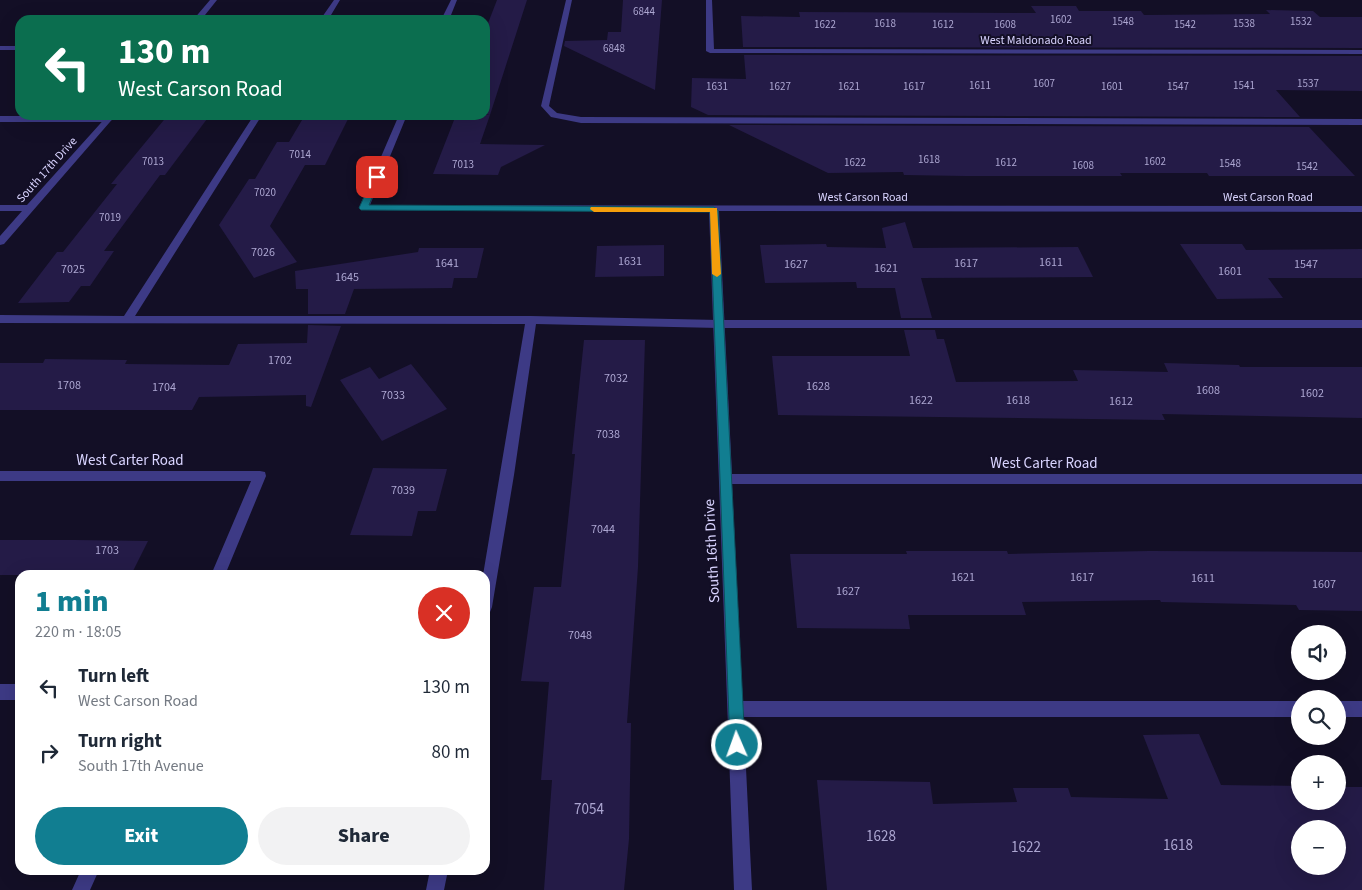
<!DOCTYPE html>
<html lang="en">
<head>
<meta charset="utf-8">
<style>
	:root { --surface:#fff; --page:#f2f2f3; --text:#1f2937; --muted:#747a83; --accent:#117e91 }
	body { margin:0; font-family:"Source Sans 3",sans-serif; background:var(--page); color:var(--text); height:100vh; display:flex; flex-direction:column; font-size:19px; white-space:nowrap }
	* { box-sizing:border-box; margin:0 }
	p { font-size:16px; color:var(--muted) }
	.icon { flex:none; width:28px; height:28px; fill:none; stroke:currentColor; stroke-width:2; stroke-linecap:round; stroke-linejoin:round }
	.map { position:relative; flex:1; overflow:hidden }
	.sheet { position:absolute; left:15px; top:570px; width:475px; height:305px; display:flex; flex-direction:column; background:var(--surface); border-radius:15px; box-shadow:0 5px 20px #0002 }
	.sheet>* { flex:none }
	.top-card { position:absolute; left:15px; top:15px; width:475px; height:105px; border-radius:15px; box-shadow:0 5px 20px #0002; background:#0b6e4f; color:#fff; overflow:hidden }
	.controls { position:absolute; left:1291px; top:625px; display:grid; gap:10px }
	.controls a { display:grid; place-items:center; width:55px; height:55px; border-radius:50%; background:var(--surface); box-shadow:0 5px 20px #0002; font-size:25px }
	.pin { position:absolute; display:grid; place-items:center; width:42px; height:42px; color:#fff; margin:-21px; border-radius:10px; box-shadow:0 2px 8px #0006 }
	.me { position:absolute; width:55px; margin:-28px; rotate:358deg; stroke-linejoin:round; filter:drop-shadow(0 0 4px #0008) }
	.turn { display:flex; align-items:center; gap:18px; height:105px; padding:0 20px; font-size:22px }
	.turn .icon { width:65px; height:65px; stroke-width:2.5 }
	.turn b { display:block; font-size:35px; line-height:42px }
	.round { display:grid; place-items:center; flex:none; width:52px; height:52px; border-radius:26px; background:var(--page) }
	.head { display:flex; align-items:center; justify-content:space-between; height:85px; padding:0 20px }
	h1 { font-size:30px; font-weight:800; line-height:38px; color:var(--accent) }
	.button { display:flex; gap:10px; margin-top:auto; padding:10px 20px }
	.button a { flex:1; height:58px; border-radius:30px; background:var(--accent); color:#fff; font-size:20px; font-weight:800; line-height:58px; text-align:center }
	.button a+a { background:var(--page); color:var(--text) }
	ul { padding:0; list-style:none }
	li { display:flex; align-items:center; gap:15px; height:65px; padding:0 20px }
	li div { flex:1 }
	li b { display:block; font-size:19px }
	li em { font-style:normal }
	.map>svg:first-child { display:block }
	.building { fill:#241b47; fill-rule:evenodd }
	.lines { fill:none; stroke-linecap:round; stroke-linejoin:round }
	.service { fill:#3d3a85; fill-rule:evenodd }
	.minor { fill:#3d3a85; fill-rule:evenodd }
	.route { fill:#117e91; stroke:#0b525e }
	.slow { fill:#f59e0b }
	.labels { text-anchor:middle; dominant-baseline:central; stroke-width:4; stroke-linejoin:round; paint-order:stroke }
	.far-number-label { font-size:11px; fill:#aca6d1 }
	.far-street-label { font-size:12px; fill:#d9d4ff; stroke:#130f26 }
	.number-label { font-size:12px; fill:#aca6d1 }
	.street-label { font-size:15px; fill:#d9d4ff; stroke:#130f26 }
	.near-number-label { font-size:15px; fill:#aca6d1 }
</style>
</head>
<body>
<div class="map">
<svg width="1362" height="890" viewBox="0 0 1362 890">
	<rect width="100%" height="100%" fill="#130f26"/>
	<!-- building -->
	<path class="building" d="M 497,0 L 527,0 L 490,115 L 485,114 L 485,31 Z
		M 623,0 L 662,0 L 655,90 L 564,46 L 565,41 L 607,40 L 608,32 L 621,32 Z
		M 1031,6 L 1076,6 L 1079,11 L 1141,11 L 1144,15 L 1270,14 L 1266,10 L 1313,11 L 1320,17 L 1362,17 L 1362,48 L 743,47 L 741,16 L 800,17 L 799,12 L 1036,13 Z
		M 744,55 L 1362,56 L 1362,91 L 1276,90 L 1300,117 L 708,115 L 691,107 L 692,78 L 746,79 Z
		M 168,115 L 210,115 L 165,175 L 160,175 L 104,251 L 114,251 L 90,286 L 81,286 L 69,302 L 18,303 L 57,252 L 63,252 L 117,184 L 111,184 Z
		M 305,115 L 350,115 L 325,165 L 305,165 L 270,226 L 297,262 L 254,278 L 219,225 L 249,179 L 255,179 L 277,142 L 289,142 Z
		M 456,115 L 490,115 L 480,144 L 545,145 L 501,167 L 498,175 L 433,174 Z
		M 729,125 L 1309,127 L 1355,176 L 1209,176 L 1207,173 L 1120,173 L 1122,176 L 965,176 L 904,175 L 903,172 L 828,173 Z
		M 905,222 L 913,248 L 1078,247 L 1093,277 L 921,278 L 932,318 L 901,318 L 895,288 L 857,288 L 856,282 L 765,283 L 760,245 L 826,244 L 827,247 L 886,248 L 882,228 Z
		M 1180,244 L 1242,244 L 1246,250 L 1362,249 L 1362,278 L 1268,278 L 1283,298 L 1217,299 Z
		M 664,245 L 664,276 L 595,277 L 597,246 Z
		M 419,248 L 484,248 L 477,278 L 454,278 L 452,288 L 354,289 L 345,314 L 308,314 L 308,289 L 296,289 L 295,271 L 418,252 Z
		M 308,325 L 341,326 L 311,407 L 306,406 L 306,395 L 199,397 L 192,410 L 0,410 L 0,363 L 43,363 L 45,359 L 127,360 L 125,364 L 229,365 L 238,344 L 307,343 Z
		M 904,330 L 935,330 L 937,339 L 944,339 L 956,382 L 1078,381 L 1073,370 L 1168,372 L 1164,363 L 1239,365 L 1240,367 L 1362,367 L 1362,418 L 1162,414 L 1165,420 L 778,415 L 772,356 L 910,356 Z
		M 584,340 L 645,340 L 638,567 L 627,723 L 631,723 L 629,839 L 624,890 L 544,890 L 552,780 L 541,780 L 549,682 L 521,681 L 534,587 L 561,587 L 575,454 L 572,454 Z
		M 411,364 L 447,409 L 382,441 L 340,380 L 370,367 L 379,379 Z
		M 373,468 L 447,469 L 436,511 L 418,511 L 412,536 L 350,535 Z
		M 0,540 L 76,540 L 148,541 L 131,575 L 0,575 Z
		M 906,551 L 1007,551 L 1008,554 L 1149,551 L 1362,552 L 1362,611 L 1299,610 L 1296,605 L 1161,602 L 1160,600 L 1022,602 L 1026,615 L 908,615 L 910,629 L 797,628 L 790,554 L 907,554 Z
		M 1199,734 L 1221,785 L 1300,786 L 1300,801 L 1338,801 L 1338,787 L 1362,787 L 1362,890 L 827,890 L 817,780 L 930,782 L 933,804 L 1017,802 L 1013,788 L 1068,788 L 1071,797 L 1168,799 L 1143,735 ZM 1300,829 L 1338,829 L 1338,866 L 1300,866 Z"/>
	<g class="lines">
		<!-- service -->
		<path class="service" d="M 334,0 L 340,0 L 328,20 L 320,20 Z
			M 566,0 L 572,0 L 549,106 L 557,113 L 581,117 L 1362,119 L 1362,125 L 581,123 L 551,117 L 541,106 Z
			M 254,115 L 262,115 L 135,316 L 531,316 L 719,320 L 1362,320 L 1362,328 L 719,328 L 536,324 L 514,475 L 492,607 L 490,612 L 485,614 L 483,575 L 525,324 L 0,323 L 0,315 L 124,316 Z
			M 0,116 L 109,116 L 113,119 L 109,122 L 0,122 Z
			M 0,684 L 20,684 L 20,700 L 0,700 Z
			M 736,701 L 1300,701 L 1300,717 L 736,717 L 730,714 L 728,709 L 730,704 Z
			M 1338,701 L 1362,701 L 1362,717 L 1338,717 Z
			M 430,870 L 448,870 L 444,890 L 426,890 Z"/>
		<!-- minor -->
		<path class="minor" d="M 210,0 L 217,0 L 201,20 L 193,20 Z
			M 451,0 L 457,0 L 449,20 L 441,20 Z
			M 706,0 L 712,0 L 714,49 L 1362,50 L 1362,54 L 710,53 L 706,51 Z
			M 0,46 L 20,46 L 20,50 L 0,50 Z
			M 108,115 L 116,115 L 4,244 L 0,245 L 0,236 L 22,211 L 0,211 L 0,205 L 27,205 Z
			M 399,115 L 407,115 L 370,205 L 1362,206 L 1362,212 L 719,211 L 732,474 L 1362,474 L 1362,484 L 732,484 L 752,890 L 734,890 L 709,211 L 361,210 L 359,208 Z
			M 0,471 L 260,471 L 265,472 L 266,476 L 225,575 L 211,575 L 251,481 L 0,481 Z
			M 81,870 L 99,870 L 90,890 L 72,890 Z"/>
	</g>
	<!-- route -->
	<path class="route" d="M 377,174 L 381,177 L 369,205 L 714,207 L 718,210 L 745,745 L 742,750 L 737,753 L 732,750 L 730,745 L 710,212 L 361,210 L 359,208 L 373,177 Z"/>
	<!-- slow -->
	<path class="slow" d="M 591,207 L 717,208 L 721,274 L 717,277 L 712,274 L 710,212 L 594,212 L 590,209 Z"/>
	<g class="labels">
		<!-- far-number labels -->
		<g class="far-number-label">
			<text x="644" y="11">6844</text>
			<text x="1061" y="19">1602</text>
			<text x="1123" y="21">1548</text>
			<text x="1301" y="21">1532</text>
			<text x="885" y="23">1618</text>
			<text x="1244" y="23">1538</text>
			<text x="825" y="24">1622</text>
			<text x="943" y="24">1612</text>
			<text x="1005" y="24">1608</text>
			<text x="1185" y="24">1542</text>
			<text x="614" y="48">6848</text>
			<text x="1044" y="83">1607</text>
			<text x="1308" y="83">1537</text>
			<text x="980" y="85">1611</text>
			<text x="1244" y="85">1541</text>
			<text x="717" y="86">1631</text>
			<text x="780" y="86">1627</text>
			<text x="849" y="86">1621</text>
			<text x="914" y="86">1617</text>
			<text x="1112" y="86">1601</text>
			<text x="1178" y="86">1547</text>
			<text x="300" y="154">7014</text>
			<text x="929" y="159">1618</text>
			<text x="153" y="161">7013</text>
			<text x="1155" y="161">1602</text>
			<text x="855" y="162">1622</text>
			<text x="1006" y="162">1612</text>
			<text x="1230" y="163">1548</text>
			<text x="463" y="164">7013</text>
			<text x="1083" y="165">1608</text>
			<text x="1307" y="166">1542</text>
			<text x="265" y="192">7020</text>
			<text x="110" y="217">7019</text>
		</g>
		<!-- far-street labels -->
		<g class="far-street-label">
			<text x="1036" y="40">West Maldonado Road</text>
			<text transform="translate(47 170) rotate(-48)">South 17th Drive</text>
			<text x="863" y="197">West Carson Road</text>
			<text x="1268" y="197">West Carson Road</text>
		</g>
		<!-- number labels -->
		<g class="number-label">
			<text x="263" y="252">7026</text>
			<text x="630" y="261">1631</text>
			<text x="1051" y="262">1611</text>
			<text x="447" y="263">1641</text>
			<text x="966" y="263">1617</text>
			<text x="796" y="264">1627</text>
			<text x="1306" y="264">1547</text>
			<text x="886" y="268">1621</text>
			<text x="73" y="269">7025</text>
			<text x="1230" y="271">1601</text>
			<text x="347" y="277">1645</text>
			<text x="280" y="360">1702</text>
			<text x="616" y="378">7032</text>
			<text x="69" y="385">1708</text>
			<text x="818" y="386">1628</text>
			<text x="164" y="387">1704</text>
			<text x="1208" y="390">1608</text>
			<text x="1312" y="393">1602</text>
			<text x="393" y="395">7033</text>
			<text x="921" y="400">1622</text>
			<text x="1018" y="400">1618</text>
			<text x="1121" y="401">1612</text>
			<text x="608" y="434">7038</text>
			<text x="403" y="490">7039</text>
			<text x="603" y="529">7044</text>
			<text x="107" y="550">1703</text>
			<text x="963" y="577">1621</text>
			<text x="1082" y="577">1617</text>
			<text x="1203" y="578">1611</text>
			<text x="1324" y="584">1607</text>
			<text x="848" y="591">1627</text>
			<text x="580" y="635">7048</text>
		</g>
		<!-- street labels -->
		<g class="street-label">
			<text x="130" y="460">West Carter Road</text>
			<text x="1044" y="463">West Carter Road</text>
			<text transform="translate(712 551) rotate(-93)">South 16th Drive</text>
		</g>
		<!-- near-number labels -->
		<g class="near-number-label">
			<text x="589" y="809">7054</text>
			<text x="881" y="836">1628</text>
			<text x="1178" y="845">1618</text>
			<text x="1026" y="847">1622</text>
		</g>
	</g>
</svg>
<div class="controls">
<a><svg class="icon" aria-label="sound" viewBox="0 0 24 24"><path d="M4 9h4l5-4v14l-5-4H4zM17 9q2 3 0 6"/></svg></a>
<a><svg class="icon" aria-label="search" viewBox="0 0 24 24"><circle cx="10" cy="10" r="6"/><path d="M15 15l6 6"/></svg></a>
<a>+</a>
<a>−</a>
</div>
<div class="pin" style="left:377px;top:177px;background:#d93025"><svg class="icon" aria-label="arrive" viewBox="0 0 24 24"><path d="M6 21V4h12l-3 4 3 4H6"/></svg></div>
<svg class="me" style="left:737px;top:745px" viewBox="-20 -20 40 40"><circle r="17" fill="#117e91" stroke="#fff" stroke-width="3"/><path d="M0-11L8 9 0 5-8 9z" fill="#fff"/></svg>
<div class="top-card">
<div class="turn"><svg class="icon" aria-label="left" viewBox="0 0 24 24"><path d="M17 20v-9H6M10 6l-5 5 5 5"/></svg><div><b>130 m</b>West Carson Road</div></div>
</div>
<section class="sheet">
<div class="head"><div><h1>1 min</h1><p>220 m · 18:05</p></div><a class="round" style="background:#d93025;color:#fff"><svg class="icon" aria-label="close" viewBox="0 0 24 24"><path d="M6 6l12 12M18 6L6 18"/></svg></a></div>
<ul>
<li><svg class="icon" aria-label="left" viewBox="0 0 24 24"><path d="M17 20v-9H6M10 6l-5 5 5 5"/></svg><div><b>Turn left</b><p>West Carson Road</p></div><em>130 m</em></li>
<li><svg class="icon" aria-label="right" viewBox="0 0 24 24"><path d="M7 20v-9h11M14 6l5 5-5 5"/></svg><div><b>Turn right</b><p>South 17th Avenue</p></div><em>80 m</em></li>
</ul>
<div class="button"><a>Exit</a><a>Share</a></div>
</section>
</div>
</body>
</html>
